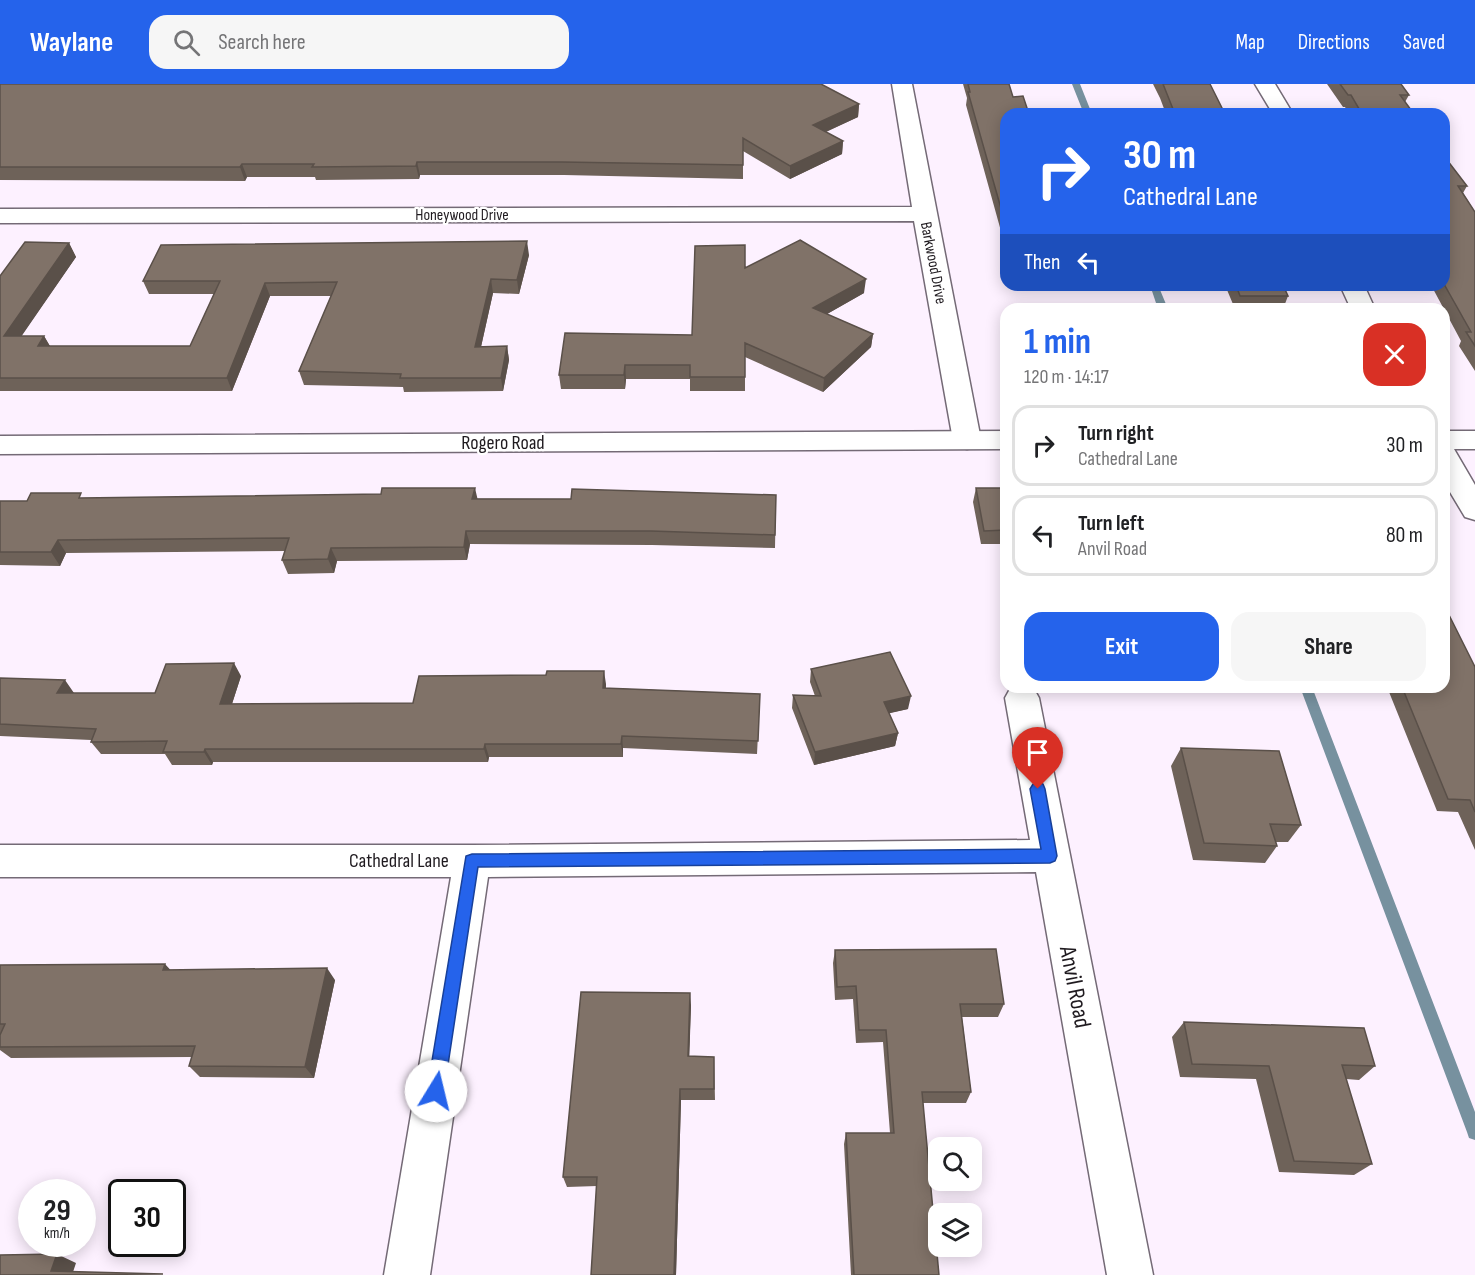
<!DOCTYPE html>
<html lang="en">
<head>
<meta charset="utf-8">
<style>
	:root { --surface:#fff; --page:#f6f6f6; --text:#202124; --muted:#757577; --line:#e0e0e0; --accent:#2563eb }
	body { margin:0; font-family:"Sofia Sans Condensed",sans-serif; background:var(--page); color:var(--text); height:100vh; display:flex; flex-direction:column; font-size:22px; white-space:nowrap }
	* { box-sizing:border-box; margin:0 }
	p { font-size:20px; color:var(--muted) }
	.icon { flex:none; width:33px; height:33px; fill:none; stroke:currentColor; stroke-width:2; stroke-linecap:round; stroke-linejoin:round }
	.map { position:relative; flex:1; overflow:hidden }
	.panel { position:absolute; left:1000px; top:219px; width:450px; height:390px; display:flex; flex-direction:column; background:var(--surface); border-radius:18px; box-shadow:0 3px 15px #0003 }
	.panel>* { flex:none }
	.hud { position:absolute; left:1000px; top:24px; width:450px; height:183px; border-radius:18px; box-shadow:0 3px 15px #0003; background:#2563eb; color:#fff; overflow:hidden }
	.buttons { position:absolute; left:928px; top:1053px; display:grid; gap:12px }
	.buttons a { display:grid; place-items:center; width:54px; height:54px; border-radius:12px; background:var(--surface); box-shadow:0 3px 15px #0003; font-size:30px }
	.speed { position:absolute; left:18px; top:1095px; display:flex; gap:12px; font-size:30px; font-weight:700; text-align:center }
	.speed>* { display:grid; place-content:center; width:78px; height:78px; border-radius:50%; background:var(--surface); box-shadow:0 3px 15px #0003; line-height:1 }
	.speed small { font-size:15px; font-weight:400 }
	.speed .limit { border:3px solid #111; border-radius:9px; background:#fff; color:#111 }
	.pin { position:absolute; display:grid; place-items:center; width:51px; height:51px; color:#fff; margin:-62px -26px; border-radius:50% 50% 50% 0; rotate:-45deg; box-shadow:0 0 6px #0007 }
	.pin .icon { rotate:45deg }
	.me { position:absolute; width:66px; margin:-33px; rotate:9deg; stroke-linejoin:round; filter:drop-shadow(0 0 4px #0008) }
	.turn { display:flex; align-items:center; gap:21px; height:126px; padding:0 24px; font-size:27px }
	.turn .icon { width:78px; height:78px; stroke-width:2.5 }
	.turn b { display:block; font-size:42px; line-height:51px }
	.then { display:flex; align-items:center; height:57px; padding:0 24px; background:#0003; gap:12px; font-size:22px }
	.round { display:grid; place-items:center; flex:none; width:63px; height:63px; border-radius:18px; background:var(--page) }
	.overview { display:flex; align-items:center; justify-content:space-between; height:102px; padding:0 24px }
	h1 { font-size:36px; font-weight:700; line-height:45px; color:var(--accent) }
	.cta { display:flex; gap:12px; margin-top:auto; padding:12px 24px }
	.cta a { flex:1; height:69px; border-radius:18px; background:var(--accent); color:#fff; font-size:24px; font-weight:700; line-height:69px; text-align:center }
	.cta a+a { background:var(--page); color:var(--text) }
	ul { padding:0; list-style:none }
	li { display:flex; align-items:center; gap:18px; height:81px; margin:0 12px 9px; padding:0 12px; border:3px solid var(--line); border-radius:18px }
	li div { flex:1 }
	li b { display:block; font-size:22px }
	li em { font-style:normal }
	header { display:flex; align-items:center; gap:36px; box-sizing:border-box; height:84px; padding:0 30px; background:var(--accent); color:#fff }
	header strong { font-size:28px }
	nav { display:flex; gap:33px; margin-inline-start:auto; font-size:21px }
	.search { width:420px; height:54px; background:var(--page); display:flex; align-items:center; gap:15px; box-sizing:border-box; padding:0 21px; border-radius:18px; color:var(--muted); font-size:22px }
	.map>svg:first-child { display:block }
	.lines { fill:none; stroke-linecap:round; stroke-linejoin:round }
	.stream { fill:#77919f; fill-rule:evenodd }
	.minor-casing { stroke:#746a76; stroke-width:3 }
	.tertiary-casing { stroke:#746a76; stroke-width:3 }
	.minor { fill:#fff; fill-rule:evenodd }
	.tertiary { fill:#fff; fill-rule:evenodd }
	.wall { fill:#6e6259 }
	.shaded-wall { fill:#5a5049 }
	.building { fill:#807268; stroke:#5a5049; stroke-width:1.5 }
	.route { fill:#2563eb; stroke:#184099; stroke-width:1.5 }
	.labels { text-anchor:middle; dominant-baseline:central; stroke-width:4.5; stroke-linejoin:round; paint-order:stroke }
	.far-street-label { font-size:16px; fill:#1f1a1f; stroke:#fff }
	.street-label { font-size:20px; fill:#1f1a1f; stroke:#fff }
	.near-street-label { font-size:24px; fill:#1f1a1f; stroke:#fff }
</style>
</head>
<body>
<header>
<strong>Waylane</strong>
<div class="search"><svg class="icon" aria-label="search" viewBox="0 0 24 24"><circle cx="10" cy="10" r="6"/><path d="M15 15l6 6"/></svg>Search here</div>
<nav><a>Map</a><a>Directions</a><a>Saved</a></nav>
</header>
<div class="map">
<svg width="1475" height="1191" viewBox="0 0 1475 1191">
	<rect width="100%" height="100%" fill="#fdf1ff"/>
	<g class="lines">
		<!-- stream -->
		<path class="stream" d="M 1072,0 L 1080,0 L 1092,30 L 1084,30 Z
			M 1150,201 L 1158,201 L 1168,225 L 1158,225 Z
			M 1300,603 L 1312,603 L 1475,1028 L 1475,1056 L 1469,1054 L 1467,1048 Z"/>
		<!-- minor casing -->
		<g class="minor-casing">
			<path id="minor" d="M 892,0 L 912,0 L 981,356 L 977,362 L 967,365 L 957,362 L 953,356 L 914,137 L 0,139 L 0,125 L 912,123 Z
				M 1255,0 L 1275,0 L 1293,30 L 1273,30 Z
				M 1340,201 L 1364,201 L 1375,225 L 1351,225 Z
				M 1444,363 L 1454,365 L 1475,401 L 1475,436 L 1465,433 L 1444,398 Z
				M 1015,603 L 1034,605 L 1039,614 L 1153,1191 L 1107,1191 L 1036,788 L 488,793 L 430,1191 L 384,1191 L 451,793 L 0,793 L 0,761 L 472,761 L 1030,756 L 1005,614 L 1010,605 Z"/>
		</g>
		<!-- tertiary casing -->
		<g class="tertiary-casing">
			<path id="tertiary" d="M 1006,347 L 1006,365 L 0,370 L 0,352 Z
				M 1444,347 L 1475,347 L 1475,365 L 1444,365 Z"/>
		</g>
		<!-- minor -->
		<use href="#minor" class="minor"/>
		<!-- tertiary -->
		<use href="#tertiary" class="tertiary"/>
	</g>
	<!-- wall -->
	<path class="wall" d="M 0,0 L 859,20 L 858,33 L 826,48 L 843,57 L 842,70 L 790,95 L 743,67 L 743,95 L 564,91 L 420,91 L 419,95 L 316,96 L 315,93 L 247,93 L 245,97 L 0,96 Z
		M 963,0 L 1009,0 L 1006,30 L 1006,159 L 1004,158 L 966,21 L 967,14 Z
		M 1153,0 L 1210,0 L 1225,30 L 1166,30 L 1160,14 Z
		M 1327,0 L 1401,0 L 1409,11 L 1405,18 L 1414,30 L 1349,30 L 1345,23 L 1343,23 Z
		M 1444,72 L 1467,102 L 1463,109 L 1475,128 L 1475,287 L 1459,262 L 1461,257 L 1431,201 L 1444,201 Z
		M 69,159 L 76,173 L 21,252 L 44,252 L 50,262 L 190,262 L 214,210 L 149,210 L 143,197 L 529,171 L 519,210 L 493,209 L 481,263 L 507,262 L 509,276 L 503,307 L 404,308 L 403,303 L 304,301 L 299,287 L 331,212 L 270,212 L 232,307 L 0,307 L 0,192 Z
		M 745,184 L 864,209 L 827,230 L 873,250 L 871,263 L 823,308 L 745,273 L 745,307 L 690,307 L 690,295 L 626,295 L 625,305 L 561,305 L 559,291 L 692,251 Z
		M 1225,201 L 1283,201 L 1288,212 L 1283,225 L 1235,225 Z
		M 976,404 L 1006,404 L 1006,460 L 981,460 L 973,418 Z
		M 776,411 L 775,464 L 652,461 L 470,460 L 467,476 L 337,477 L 334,489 L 288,490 L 282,476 L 285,467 L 66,469 L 60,482 L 0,481 L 0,417 L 27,417 L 84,414 L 571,415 Z
		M 1475,583 L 1475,766 L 1458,728 L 1437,727 L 1387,603 L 1444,603 Z
		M 811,585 L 908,625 L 889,629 L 898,649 L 895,662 L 814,681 L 792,624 L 793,611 L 815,612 L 810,598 Z
		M 241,592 L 232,620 L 413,619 L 606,600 L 606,604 L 760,610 L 757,670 L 623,664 L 623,673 L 489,673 L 488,678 L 213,678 L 212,681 L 172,681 L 165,670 L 101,670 L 91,658 L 91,656 L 0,652 L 0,594 L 74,609 L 155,609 Z
		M 1181,664 L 1301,741 L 1288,758 L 1276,758 L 1277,762 L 1265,779 L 1193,776 L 1171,682 Z
		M 835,866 L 1004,920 L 998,933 L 962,933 L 971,1008 L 966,1019 L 923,1019 L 939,1191 L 851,1191 L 844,1060 L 846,1049 L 890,1049 L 883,958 L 856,959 L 853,915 L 835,916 L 833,879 Z
		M 0,881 L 170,886 L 335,896 L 314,994 L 200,993 L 189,982 L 192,973 L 11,974 L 0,966 Z
		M 691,921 L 689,972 L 714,973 L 715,1016 L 681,1016 L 676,1191 L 591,1191 L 597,1102 L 567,1103 L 563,1093 Z
		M 1184,938 L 1375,982 L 1359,996 L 1346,995 L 1372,1080 L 1354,1091 L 1279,1088 L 1256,995 L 1180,993 L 1172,953 Z"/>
	<!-- shaded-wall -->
	<path class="shaded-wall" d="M 859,20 L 858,33 L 812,54 L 813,41 Z
		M 843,57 L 842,70 L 790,95 L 790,82 Z
		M 417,78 L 420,91 L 419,95 L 416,82 Z
		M 242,80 L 247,93 L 245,97 L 240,83 Z
		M 527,157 L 529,171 L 519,210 L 517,196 Z
		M 69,159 L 76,173 L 12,266 L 4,252 Z
		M 491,195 L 493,209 L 478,276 L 475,263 Z
		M 866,195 L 864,209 L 813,238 L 813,224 Z
		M 265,199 L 270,212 L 232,307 L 227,294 Z
		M 873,250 L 871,263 L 823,308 L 824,294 Z
		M 44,252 L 52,266 L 38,262 Z
		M 507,262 L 509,276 L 503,307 L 501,294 Z
		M 625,281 L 626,295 L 625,305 L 624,291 Z
		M 475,404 L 478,417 L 472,415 Z
		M 466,447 L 470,460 L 467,476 L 464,463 Z
		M 58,456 L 66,469 L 60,482 L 51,468 Z
		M 331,464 L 337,477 L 334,489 L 328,475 Z
		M 234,579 L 241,592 L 228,632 L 220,620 Z
		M 604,587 L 606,600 L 605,617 L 603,604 Z
		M 65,596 L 74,609 L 57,609 Z
		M 911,612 L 908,625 L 882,631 L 884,618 Z
		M 898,649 L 895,662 L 814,681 L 815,668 Z
		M 622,652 L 623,664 L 623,673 L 621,660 Z
		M 485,660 L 489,673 L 488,678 L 484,665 Z
		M 205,665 L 213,678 L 212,681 L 204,668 Z
		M 165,880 L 176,892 L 163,886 Z
		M 327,884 L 335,896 L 314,994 L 305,983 Z
		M 690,909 L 691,921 L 689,983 L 688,972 Z
		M 680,1005 L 681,1016 L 676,1191 L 674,1191 Z
		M 57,1170 L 76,1179 L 72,1191 L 51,1187 Z"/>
	<!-- building -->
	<path class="building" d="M 0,0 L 821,0 L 859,20 L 813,41 L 843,57 L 790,82 L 743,54 L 743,81 L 562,78 L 417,78 L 416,82 L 312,83 L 314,80 L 242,80 L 240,83 L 0,83 Z
		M 968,0 L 1009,0 L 1013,13 L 1023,12 L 1029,30 L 1006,30 L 1006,142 L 968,8 L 970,8 Z
		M 1163,0 L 1210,0 L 1225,30 L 1175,30 Z
		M 1340,0 L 1401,0 L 1409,11 L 1400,11 L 1414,30 L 1362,30 L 1351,11 L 1348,11 Z
		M 1444,72 L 1467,102 L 1458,102 L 1475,128 L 1475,262 L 1466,248 L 1471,248 L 1444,200 Z
		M 800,156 L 866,195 L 813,224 L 873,250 L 824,294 L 745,259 L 745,293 L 690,293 L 690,281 L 625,281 L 624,291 L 559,291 L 565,249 L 692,251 L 695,162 L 745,161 L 745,184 Z
		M 527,157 L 517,196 L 491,195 L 475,263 L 507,262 L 501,294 L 400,294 L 401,290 L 299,287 L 337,198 L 265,199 L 227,294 L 0,294 L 0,192 L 25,158 L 69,159 L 4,252 L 44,252 L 38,262 L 190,262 L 220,197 L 143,197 L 161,161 Z
		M 1236,201 L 1283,201 L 1288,212 L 1240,212 Z
		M 382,404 L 475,404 L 472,415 L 571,415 L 572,405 L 776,411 L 775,451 L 651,447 L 466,447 L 464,463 L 331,464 L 328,475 L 282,476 L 289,454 L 58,456 L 51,468 L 0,468 L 0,417 L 27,417 L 31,409 L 81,409 L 79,414 L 381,410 Z
		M 976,404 L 1006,404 L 1006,446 L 984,447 Z
		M 1444,521 L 1475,583 L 1475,728 L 1470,716 L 1448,715 L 1402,603 L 1444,603 Z
		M 890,568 L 911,612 L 884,618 L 898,649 L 815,668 L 793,611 L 821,612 L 811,585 Z
		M 234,579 L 220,620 L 413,619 L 419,592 L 546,591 L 547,587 L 604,587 L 603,604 L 760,610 L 758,657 L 622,652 L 621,660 L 485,660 L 484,665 L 205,665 L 204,668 L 163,668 L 167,657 L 91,658 L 96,645 L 0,640 L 0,594 L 65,596 L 57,609 L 155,609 L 166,580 Z
		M 1181,664 L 1279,667 L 1301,741 L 1270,740 L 1277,762 L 1204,759 Z
		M 996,865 L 1004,920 L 960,920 L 971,1008 L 922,1008 L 939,1191 L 854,1191 L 846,1049 L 894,1049 L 886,946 L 859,946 L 856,902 L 837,903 L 835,866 Z
		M 165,880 L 163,886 L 327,884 L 305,983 L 189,982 L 195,962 L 0,963 L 0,951 L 5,940 L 0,940 L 0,881 Z
		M 581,908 L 690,909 L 688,972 L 714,973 L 714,1005 L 680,1005 L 674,1191 L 591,1191 L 597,1093 L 563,1093 Z
		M 1184,938 L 1364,944 L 1375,982 L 1342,981 L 1372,1080 L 1294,1077 L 1269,982 L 1192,980 Z
		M 57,1170 L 51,1187 L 163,1190 L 0,1191 L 0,1171 Z"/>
	<!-- route -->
	<path class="route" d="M 1038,698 L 1043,700 L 1045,705 L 1057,772 L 1055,777 L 1050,779 L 478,783 L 444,1007 L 442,1013 L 436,1016 L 430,1013 L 427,1007 L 466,772 L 472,770 L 1041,765 L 1030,705 L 1033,700 Z"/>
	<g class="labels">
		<!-- far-street labels -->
		<g class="far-street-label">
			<text x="462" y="131">Honeywood Drive</text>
			<text transform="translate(933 179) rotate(79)">Barkwood Drive</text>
		</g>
		<!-- street labels -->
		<g class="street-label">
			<text x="503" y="359">Rogero Road</text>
			<text x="399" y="777">Cathedral Lane</text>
		</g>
		<!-- near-street labels -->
		<g class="near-street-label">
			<text transform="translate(1075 903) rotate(79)">Anvil Road</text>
		</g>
	</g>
</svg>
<div class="buttons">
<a><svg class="icon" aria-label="search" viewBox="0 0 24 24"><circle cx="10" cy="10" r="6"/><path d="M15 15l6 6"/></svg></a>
<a><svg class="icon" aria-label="layers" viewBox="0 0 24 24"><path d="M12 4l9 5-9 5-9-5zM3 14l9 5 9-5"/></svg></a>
</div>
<div class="speed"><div>29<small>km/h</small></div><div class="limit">30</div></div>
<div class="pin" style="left:1038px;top:705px;background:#d93025"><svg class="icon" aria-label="arrive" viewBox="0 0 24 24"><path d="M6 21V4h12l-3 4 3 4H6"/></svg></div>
<svg class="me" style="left:436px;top:1007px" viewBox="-20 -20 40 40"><circle r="19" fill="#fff"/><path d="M0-13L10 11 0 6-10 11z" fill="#2563eb"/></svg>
<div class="hud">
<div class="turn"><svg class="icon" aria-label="right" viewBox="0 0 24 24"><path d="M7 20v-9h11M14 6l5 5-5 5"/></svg><div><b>30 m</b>Cathedral Lane</div></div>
<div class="then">Then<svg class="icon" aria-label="left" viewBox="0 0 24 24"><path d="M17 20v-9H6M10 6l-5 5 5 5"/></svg></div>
</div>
<section class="panel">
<div class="overview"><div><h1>1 min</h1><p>120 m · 14:17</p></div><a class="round" style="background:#d93025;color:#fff"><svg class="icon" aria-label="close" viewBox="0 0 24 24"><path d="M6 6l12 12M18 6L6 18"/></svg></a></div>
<ul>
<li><svg class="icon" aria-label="right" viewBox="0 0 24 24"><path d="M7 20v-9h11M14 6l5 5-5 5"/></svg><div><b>Turn right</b><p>Cathedral Lane</p></div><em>30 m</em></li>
<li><svg class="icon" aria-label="left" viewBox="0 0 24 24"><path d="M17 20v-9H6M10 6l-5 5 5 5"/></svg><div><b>Turn left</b><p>Anvil Road</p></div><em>80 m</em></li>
</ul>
<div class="cta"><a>Exit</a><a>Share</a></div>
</section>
</div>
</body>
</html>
